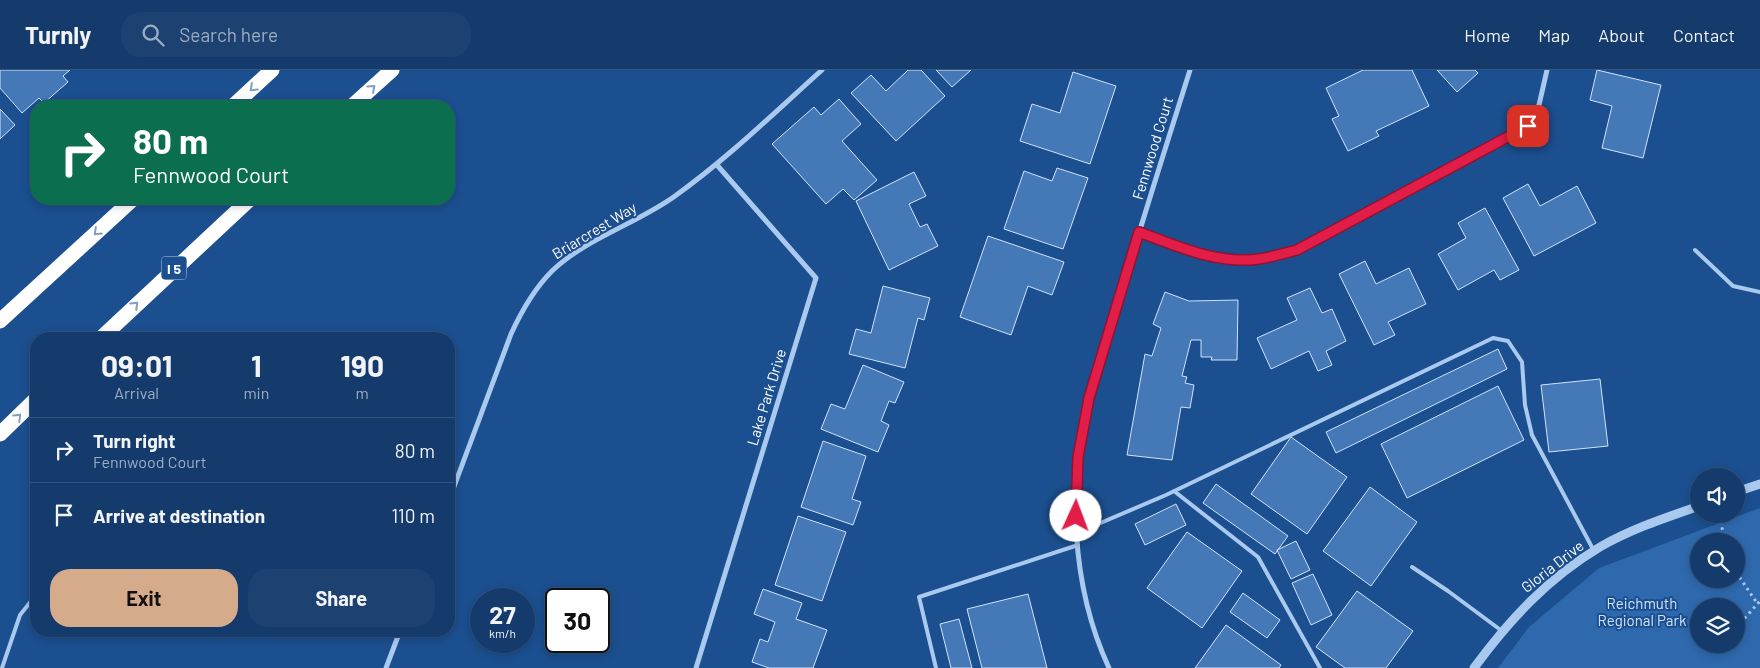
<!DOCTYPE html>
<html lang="en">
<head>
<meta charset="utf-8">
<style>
	:root { --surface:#143b6b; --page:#1d4271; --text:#f1f3f6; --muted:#9dadc1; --line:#33557e; --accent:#d6ab8b }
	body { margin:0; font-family:Barlow,sans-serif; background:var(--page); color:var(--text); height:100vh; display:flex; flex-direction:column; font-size:19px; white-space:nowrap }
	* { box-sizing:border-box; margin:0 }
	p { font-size:16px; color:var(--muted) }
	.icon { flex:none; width:28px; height:28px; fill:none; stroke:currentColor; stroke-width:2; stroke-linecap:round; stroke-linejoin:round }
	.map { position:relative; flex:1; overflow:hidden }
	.side { position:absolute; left:30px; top:262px; width:425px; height:305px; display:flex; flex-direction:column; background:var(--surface); border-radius:20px; box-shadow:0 2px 8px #0003,0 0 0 1px var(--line) }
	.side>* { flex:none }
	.hud { position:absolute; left:30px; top:30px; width:425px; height:105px; border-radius:20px; box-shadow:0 2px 8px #0003,0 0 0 1px var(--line); background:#0b6e4f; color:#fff; overflow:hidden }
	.controls { position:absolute; left:1690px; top:398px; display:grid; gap:10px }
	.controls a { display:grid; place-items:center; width:55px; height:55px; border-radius:50%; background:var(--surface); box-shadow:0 2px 8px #0003,0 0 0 1px var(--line); font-size:25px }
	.speed { position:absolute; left:470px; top:518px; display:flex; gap:10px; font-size:25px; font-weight:700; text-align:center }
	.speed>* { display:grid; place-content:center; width:65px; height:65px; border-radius:50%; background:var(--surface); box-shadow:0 2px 8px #0003,0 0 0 1px var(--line); line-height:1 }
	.speed small { font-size:12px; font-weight:400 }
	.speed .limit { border:2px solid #111; border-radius:8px; background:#fff; color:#111 }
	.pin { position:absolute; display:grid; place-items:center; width:42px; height:42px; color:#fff; margin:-21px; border-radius:10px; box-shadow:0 2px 8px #0006 }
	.me { position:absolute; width:55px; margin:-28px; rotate:2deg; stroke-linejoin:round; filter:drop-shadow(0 0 4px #0008) }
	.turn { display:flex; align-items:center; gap:18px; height:105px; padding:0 20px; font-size:22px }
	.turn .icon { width:65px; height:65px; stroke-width:2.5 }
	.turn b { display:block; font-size:35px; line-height:42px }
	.eta { display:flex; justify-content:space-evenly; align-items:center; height:85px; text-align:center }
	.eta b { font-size:30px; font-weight:700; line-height:35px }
	.action { display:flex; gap:10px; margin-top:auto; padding:10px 20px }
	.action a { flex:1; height:58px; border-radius:20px; background:var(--accent); color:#111; font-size:20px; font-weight:700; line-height:58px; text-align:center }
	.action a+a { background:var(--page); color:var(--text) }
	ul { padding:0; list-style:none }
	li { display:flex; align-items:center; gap:15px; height:65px; padding:0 20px; border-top:1px solid var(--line) }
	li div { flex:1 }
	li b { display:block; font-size:19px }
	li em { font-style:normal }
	header { display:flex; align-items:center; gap:30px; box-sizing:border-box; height:70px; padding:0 25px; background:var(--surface); border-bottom:1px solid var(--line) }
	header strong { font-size:24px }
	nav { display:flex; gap:28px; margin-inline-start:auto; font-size:18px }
	.search { width:350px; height:45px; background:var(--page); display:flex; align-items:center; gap:12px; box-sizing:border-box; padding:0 18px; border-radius:20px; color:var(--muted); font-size:19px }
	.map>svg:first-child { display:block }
	.green { fill:#2e69ad; fill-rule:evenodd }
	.building { fill:#4478b7; stroke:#cfe3fa }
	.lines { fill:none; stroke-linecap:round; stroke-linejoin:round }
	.path { stroke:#a9c9ee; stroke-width:3; stroke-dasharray:2.5 4; stroke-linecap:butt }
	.service { stroke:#a9c9ee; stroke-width:4 }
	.minor { stroke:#a9c9ee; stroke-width:5 }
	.tertiary { stroke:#a9c9ee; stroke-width:9 }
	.motorway { stroke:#fff; stroke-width:15 }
	.oneway { stroke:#829ec1 }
	.route-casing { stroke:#92132f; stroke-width:12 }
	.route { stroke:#e11d48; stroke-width:9 }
	.labels { text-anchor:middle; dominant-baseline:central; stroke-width:4; stroke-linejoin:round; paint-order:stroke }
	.shield { fill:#1b4f8f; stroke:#bbcadd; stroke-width:1 }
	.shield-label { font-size:14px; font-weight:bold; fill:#fff }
	.street-label { font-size:15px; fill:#fff; stroke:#1b4f8f }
	.park-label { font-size:15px; fill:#cfe3fa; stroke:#1b4f8f }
</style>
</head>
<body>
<header>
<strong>Turnly</strong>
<div class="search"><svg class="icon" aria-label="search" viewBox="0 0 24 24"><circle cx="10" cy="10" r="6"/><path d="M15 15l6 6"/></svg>Search here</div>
<nav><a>Home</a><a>Map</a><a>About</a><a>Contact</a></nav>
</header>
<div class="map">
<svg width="1760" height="598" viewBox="0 0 1760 598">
	<rect width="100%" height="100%" fill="#1b4f8f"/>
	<!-- green -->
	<path class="green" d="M 1760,438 L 1760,598 L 1498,598 L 1529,557 L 1599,498 ZM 1699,471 L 1736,471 L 1736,509 L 1699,509 ZM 1699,536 L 1736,536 L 1736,574 L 1699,574 Z"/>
	<!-- building -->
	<path class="building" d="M 0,0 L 70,0 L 63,6 L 68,12 L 44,33 L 39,28 L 22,43 L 0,18 Z
		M 908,0 L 921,0 L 945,26 L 896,71 L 851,23 L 871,5 L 886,21 Z
		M 936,0 L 971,0 L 952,17 Z
		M 1363,0 L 1412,0 L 1429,36 L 1376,61 L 1379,66 L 1348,81 L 1332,49 L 1339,46 L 1326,18 Z
		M 1437,0 L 1475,0 L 1478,3 L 1457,22 Z
		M 1597,0 L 1661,15 L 1643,88 L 1602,78 L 1612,36 L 1590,30 Z
		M 1073,2 L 1116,16 L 1090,94 L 1020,71 L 1032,34 L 1060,43 Z
		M 839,29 L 861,54 L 842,71 L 877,110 L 854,130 L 843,119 L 826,134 L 772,74 L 814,37 L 821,45 Z
		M 0,39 L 15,55 L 0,69 Z
		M 1057,98 L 1088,108 L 1063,179 L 1004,159 L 1024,101 L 1052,111 Z
		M 914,102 L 926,126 L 909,134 L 920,157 L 927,154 L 938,176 L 889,200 L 856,131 Z
		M 1528,114 L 1540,136 L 1577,116 L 1596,153 L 1534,186 L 1503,128 Z
		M 1485,138 L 1519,200 L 1500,210 L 1494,200 L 1458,220 L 1438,184 L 1466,168 L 1458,153 Z
		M 988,166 L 1064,192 L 1052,225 L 1028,216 L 1011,265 L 960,247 Z
		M 1365,191 L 1376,214 L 1409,198 L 1426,234 L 1388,252 L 1395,265 L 1374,275 L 1339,204 Z
		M 883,216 L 930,228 L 924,250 L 918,248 L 905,298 L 849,284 L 856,259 L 871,263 Z
		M 1310,218 L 1322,243 L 1332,239 L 1346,271 L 1326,281 L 1332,295 L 1318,301 L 1309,281 L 1271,299 L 1257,268 L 1297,250 L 1287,228 Z
		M 1165,222 L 1189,231 L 1238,230 L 1237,290 L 1211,290 L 1212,287 L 1201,287 L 1201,270 L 1191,270 L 1182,306 L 1187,307 L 1185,313 L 1194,315 L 1190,338 L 1181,337 L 1172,390 L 1127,385 L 1145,284 L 1152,286 L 1161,258 L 1153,254 Z
		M 1498,279 L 1507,299 L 1336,383 L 1326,362 Z
		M 863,295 L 904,312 L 895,333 L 889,331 L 881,351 L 889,355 L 878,382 L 821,359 L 831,334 L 845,339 Z
		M 1600,309 L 1608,376 L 1549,382 L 1541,315 Z
		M 1498,316 L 1524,370 L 1407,428 L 1381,374 Z
		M 1291,367 L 1347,407 L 1307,464 L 1251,424 Z
		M 823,371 L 866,386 L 852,429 L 861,432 L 853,455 L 801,437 Z
		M 1216,414 L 1288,466 L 1275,484 L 1203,433 Z
		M 1370,417 L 1417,452 L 1371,516 L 1323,481 Z
		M 1176,434 L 1186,455 L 1145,475 L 1135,454 Z
		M 798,446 L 846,462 L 822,531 L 775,515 Z
		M 1187,462 L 1242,501 L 1202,558 L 1147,518 Z
		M 1296,471 L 1310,500 L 1291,509 L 1277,480 Z
		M 1313,504 L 1332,545 L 1311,555 L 1292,513 Z
		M 763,519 L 802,533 L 796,549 L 827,560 L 813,598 L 769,598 L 752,592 L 760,569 L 768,572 L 775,552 L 754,544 Z
		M 1357,521 L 1413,561 L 1386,598 L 1345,598 L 1316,577 Z
		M 1243,523 L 1280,550 L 1267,568 L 1230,542 Z
		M 1028,524 L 1047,598 L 982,598 L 967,539 Z
		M 959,549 L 972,598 L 951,598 L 940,554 Z
		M 1226,555 L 1281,595 L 1279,598 L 1195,598 Z"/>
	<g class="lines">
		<!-- path -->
		<path class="path" d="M 1718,445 L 1726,471
			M 1736,502 L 1757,533
			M 1736,558 L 1760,531
			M 1722,582 L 1726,574"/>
		<!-- service -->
		<path class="service" d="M 1695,180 L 1733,216 L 1760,222
			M 1174,421 L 1258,487 L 1320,598
			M 1077,463 L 1166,425 L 1493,268 L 1508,271 L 1522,292 L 1525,335 L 1532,365 L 1594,481
			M 1412,497 L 1448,521 L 1502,561
			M 2,598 L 20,545 L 36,525
			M 936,598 L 919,527 L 1078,475"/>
		<!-- minor -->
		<path class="minor" d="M 1139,162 C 1177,176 1218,195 1259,189 C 1272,187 1285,183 1297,180 L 1528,56 L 1539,35 L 1547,0
			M 449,430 L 511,264 C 522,240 534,219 552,201 C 585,169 638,153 675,126 C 728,88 774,43 822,0
			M 386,598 L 400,561
			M 696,598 L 816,208 L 717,95
			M 1109,598 C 1071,516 1067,415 1089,328 C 1098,288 1113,249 1125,209 C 1146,139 1168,70 1190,0"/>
		<!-- tertiary -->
		<path class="tertiary" d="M 1736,422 L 1760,414
			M 1474,598 C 1509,550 1548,508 1600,477 C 1631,459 1665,448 1699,436"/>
		<!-- motorway -->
		<path class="motorway" d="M 233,36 L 272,0
			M 352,36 L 392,0
			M 0,251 L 133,129
			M 100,269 L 250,129
			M 0,364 L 36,329"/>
	</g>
	<!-- one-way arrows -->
	<defs><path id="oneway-chevron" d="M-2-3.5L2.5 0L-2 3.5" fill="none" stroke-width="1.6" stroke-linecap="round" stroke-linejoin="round" transform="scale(1.25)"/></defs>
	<g class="oneway">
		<use href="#oneway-chevron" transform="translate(253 18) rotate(137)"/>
		<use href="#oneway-chevron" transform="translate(372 18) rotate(-42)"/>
		<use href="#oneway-chevron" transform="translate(97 162) rotate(137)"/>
		<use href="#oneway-chevron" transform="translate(135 235) rotate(-44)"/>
		<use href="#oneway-chevron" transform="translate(18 347) rotate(-44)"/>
	</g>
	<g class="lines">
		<!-- route casing -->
		<g class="route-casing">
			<path id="route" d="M 1076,446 L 1078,387 L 1089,328 L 1139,162 C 1177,176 1218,195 1259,189 C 1272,187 1285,183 1297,180 L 1528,56"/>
		</g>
		<!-- route -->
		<use href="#route" class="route"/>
	</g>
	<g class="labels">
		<!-- shield labels -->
		<rect class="shield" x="161.5" y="186.5" width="25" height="23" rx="4"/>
		<g class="shield-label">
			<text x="174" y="198">I 5</text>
		</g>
		<!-- street labels -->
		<g class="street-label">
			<text transform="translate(1152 78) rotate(-73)">Fennwood Court</text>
			<text transform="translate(594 160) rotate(-31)">Briarcrest Way</text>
			<text transform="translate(766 327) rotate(-73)">Lake Park Drive</text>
			<text transform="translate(1552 496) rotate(-38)">Gloria Drive</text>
		</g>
		<!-- park labels -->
		<g class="park-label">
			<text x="1642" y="533">Reichmuth<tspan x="1642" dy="17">Regional Park</tspan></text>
		</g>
	</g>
</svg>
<div class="controls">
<a><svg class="icon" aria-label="sound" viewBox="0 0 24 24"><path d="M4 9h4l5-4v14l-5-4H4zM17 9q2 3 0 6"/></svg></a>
<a><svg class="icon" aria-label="search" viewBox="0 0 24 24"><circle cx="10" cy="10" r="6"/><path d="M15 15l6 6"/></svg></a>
<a><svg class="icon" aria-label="layers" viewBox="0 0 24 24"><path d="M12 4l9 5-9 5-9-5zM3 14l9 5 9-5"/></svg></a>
</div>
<div class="speed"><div>27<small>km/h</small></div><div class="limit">30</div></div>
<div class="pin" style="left:1528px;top:56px;background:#d93025"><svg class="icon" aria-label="arrive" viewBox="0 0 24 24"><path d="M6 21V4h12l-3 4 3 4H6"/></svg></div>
<svg class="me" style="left:1076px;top:446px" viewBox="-20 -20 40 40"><circle r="19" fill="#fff"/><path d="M0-13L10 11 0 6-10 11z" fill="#e11d48"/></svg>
<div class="hud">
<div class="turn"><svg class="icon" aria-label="right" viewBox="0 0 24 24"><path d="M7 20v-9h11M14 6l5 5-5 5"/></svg><div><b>80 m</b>Fennwood Court</div></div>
</div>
<section class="side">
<div class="eta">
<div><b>09:01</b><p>Arrival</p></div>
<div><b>1</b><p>min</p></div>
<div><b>190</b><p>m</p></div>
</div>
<ul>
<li><svg class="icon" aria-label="right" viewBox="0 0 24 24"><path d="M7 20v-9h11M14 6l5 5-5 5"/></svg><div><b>Turn right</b><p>Fennwood Court</p></div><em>80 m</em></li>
<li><svg class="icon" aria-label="arrive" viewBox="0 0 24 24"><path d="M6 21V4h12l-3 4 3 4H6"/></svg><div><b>Arrive at destination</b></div><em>110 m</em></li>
</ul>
<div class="action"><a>Exit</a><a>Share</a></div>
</section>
</div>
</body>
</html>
